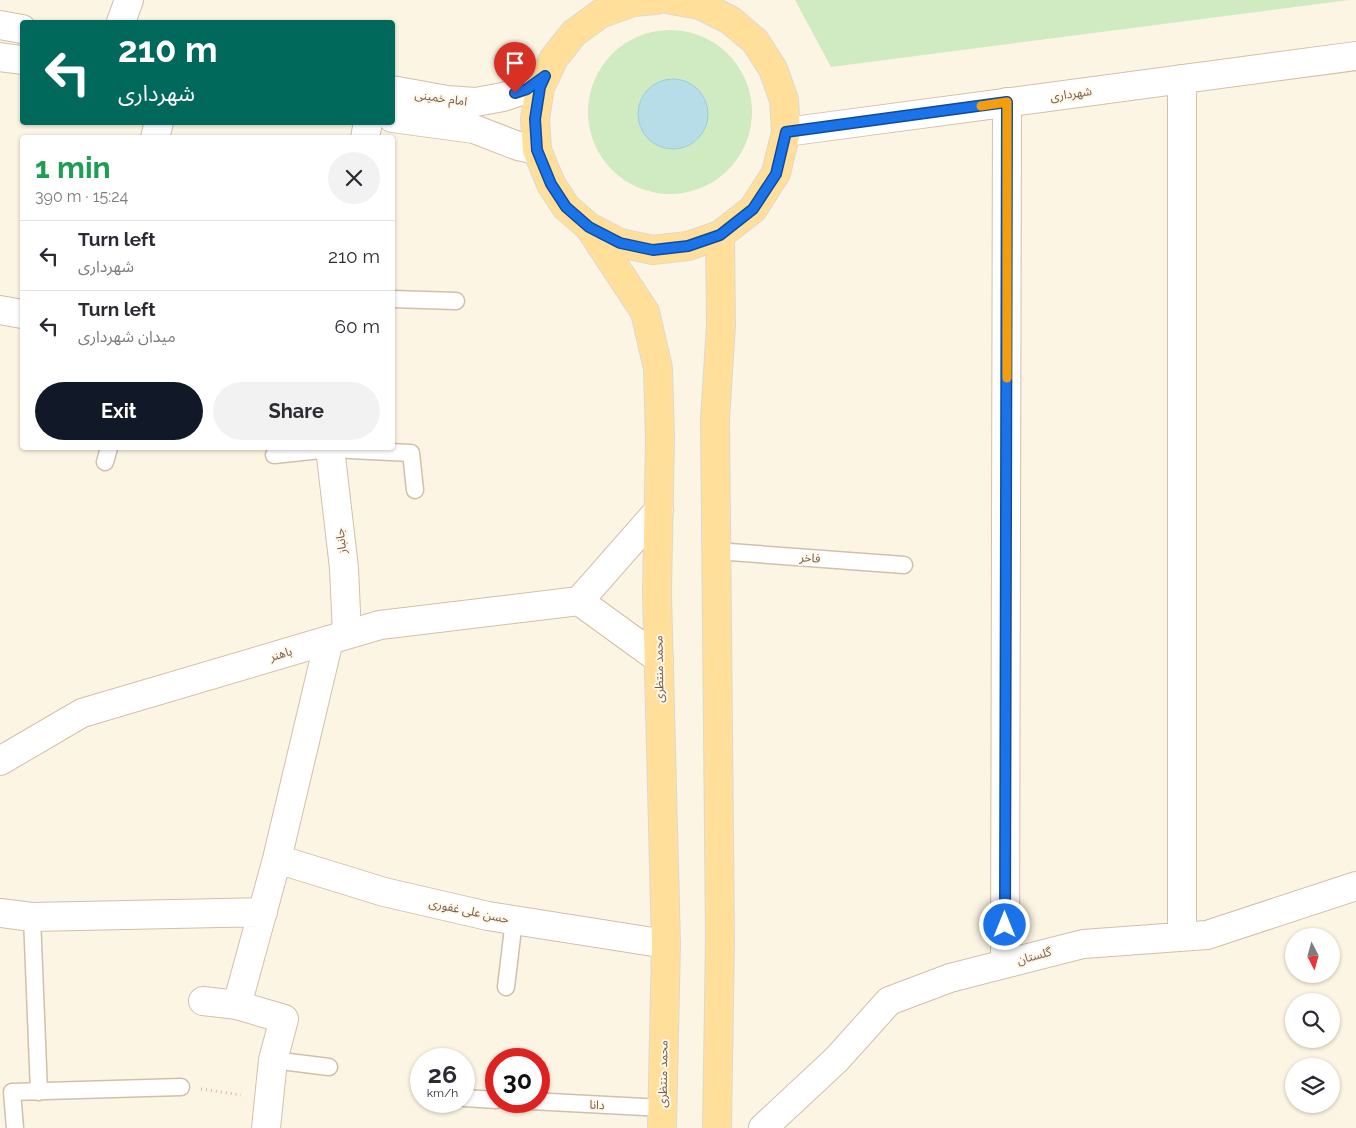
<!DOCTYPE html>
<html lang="en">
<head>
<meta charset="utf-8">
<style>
	:root { --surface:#fff; --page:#f2f2f3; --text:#2b2b33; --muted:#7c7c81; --line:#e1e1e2; --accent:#111827 }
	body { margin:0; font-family:Raleway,"Noto Sans Arabic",sans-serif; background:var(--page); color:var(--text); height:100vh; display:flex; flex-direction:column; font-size:19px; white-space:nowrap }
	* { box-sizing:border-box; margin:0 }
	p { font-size:16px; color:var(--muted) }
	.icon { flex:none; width:28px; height:28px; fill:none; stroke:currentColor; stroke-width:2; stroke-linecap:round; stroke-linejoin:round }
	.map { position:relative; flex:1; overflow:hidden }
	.drawer { position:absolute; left:20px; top:135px; width:375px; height:315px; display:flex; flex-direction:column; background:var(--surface); border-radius:5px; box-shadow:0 1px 4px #0004 }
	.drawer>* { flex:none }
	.hud { position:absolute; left:20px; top:20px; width:375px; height:105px; border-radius:5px; box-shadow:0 1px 4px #0004; background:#00695c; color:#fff; overflow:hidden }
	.needle { width:32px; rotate:174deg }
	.tools { position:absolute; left:1285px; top:928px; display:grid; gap:10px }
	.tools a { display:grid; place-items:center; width:55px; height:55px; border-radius:50%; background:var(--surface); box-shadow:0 1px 4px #0004; font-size:25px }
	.speed { position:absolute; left:410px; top:1048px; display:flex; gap:10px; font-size:25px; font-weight:700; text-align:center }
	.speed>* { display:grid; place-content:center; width:65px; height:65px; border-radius:50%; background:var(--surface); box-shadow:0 1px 4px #0004; line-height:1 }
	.speed small { font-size:12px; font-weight:400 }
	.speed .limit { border:8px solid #d22; background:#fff; color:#111 }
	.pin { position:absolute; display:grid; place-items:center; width:42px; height:42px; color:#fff; margin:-51px -21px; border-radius:50% 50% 50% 0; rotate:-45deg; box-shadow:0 0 5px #0007 }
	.pin .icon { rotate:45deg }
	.me { position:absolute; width:55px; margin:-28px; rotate:0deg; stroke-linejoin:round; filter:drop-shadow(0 0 4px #0008) }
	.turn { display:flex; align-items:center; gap:18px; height:105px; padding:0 15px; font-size:22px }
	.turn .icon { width:65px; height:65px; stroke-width:2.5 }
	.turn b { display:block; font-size:35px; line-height:42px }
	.round { display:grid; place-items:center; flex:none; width:52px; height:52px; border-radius:26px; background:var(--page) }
	.overview { display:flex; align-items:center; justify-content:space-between; height:85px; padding:0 15px }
	h1 { font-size:30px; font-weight:700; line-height:38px; color:#1e9e55 }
	.cta { display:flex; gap:10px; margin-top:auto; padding:10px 15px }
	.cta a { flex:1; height:58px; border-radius:30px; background:var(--accent); color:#fff; font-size:20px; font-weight:700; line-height:58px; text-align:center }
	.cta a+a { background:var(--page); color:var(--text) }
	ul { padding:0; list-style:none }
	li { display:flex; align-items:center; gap:15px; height:70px; padding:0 15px; border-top:1px solid var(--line) }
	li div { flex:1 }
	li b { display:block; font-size:19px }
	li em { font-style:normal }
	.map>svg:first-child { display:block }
	.green { fill:#d0ebc1 }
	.water { fill:#b7dee8; stroke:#9ccdda }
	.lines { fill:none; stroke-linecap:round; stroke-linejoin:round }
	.lane-casing { stroke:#d1bfac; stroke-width:19 }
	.street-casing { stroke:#d1bfac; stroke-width:30 }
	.secondary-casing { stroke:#d4bfa9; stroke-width:30 }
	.primary-casing { stroke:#ded8d3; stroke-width:30 }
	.path { stroke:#d9b79d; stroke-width:3; stroke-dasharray:1 4; stroke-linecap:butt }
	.lane { stroke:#fff; stroke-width:16 }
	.street { stroke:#fff; stroke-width:28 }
	.secondary { stroke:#fff; stroke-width:28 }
	.primary { stroke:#ffdf99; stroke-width:28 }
	.route-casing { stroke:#114b97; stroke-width:12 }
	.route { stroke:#1a73e8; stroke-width:9 }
	.slow { stroke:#f59e0b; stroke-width:9 }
	.labels { text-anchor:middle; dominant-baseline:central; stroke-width:4; stroke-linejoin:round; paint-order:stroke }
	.street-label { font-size:12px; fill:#775b48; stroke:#fff8ea }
</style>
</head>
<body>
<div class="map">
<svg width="1356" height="1128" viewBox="0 0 1356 1128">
	<rect width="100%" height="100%" fill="#fdf5e3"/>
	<!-- green -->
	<path class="green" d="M 795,0 L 1349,0 L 831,67 Z
		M588 112a82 82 0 1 1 164 0a82 82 0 1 1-164 0Z"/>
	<!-- water -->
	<path class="water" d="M638 114a35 35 0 1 1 70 0a35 35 0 1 1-70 0Z"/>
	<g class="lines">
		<!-- lane casing -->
		<g class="lane-casing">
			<path id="lane" d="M 392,299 L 456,301
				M 274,455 L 330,449 L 411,453 L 415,490
				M 105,462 L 109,448
				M 716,551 L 904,565
				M 32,917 L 39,1092
				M 506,987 L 514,920
				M 273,1060 L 329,1067
				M 464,1098 L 496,1100
				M 531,1101 L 663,1108
				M 15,1128 L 12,1092 L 181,1087"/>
		</g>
		<!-- street casing -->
		<g class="street-casing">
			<path id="street" d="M 121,22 L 129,0
				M 1182,79 L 1182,936
				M 155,138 L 159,122
				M 365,138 L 368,122
				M 0,310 L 22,314
				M 330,448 L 344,568 L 347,634
				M 277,859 L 384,892 L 488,916 L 666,944
				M 0,913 L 32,917 L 263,912
				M 1005,964 L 1007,102
				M 203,1001 L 237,1005 L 284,1019 L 273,1060 L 266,1128
				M 237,1005 L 277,859 L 329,640
				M 763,1128 L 837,1059 L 889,1001 L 950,978 L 1083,944 L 1207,935 L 1356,886"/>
		</g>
		<!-- secondary casing -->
		<g class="secondary-casing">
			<path id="secondary" d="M 0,25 L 22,29
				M 0,57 L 22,60
				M 392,90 L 447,100 L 476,102 L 503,97 L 527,89 L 545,77
				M 392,118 L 474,129 L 518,146 L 537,150
				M 786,132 L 1356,56
				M 659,510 L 579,601 L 659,659
				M 0,761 L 82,713 L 380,625 L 579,601"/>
		</g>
		<!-- primary casing -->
		<g class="primary-casing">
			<path id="primary" d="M 656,0 L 633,2 L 600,14 L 574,33 L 554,58 L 540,87 L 535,119 L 537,150 L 551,184 L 566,207 L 589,227 L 620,243 L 653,250 L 688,246 L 720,235 L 753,209 L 776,173 L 786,132 L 784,100 L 773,69 L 755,41 L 730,20 L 700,5 L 671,0
				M 589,227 L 645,312 L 658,368 L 660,438 L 657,592 L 666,944 L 662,1128
				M 717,1128 L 720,938 L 715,419 L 721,325 L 720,235"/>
		</g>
		<!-- path -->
		<path class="path" d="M 201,1089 L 241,1095"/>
		<!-- lane -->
		<use href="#lane" class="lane"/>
		<!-- street -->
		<use href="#street" class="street"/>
		<!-- secondary -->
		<use href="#secondary" class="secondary"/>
		<!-- primary -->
		<use href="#primary" class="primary"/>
	</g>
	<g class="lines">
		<!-- route casing -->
		<g class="route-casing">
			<path id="route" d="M 515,93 L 527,89 L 545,76 L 540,87 L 535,119 L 537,150 L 551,184 L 566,207 L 589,227 L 620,243 L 653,250 L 688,246 L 720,235 L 753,209 L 776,174 L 786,132 L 1007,102 L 1005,925"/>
		</g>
		<!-- route -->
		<use href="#route" class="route"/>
		<!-- slow -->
		<path class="slow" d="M 981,106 L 1007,102 L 1007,378"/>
	</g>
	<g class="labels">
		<!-- street labels -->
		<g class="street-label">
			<text transform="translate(1071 94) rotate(-8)">شهرداری</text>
			<text transform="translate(441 98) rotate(8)">امام خمینی</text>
			<text transform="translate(341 541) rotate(-97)">جانباز</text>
			<text transform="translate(810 558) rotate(4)">فاخر</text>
			<text transform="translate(281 654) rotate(-16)">باهنر</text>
			<text transform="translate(659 669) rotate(-91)">محمد منتظری</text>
			<text transform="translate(469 911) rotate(12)">حسن علی غفوری</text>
			<text transform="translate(1034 956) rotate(-15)">گلستان</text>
			<text transform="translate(663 1074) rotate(-89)">محمد منتظری</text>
			<text transform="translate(597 1105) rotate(3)">دانا</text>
		</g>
	</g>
</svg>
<div class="tools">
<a><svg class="needle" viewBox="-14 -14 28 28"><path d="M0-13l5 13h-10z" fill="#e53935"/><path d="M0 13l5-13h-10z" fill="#7c7c81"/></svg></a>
<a><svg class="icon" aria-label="search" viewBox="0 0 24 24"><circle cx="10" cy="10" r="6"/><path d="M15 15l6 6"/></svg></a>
<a><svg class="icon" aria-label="layers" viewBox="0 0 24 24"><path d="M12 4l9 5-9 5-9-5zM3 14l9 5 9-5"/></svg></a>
</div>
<div class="speed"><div>26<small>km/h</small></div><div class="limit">30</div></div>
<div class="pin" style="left:515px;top:93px;background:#d93025"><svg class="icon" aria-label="arrive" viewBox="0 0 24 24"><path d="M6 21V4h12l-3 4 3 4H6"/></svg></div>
<svg class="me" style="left:1005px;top:925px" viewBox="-20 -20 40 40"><circle r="17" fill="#1a73e8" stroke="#fff" stroke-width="3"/><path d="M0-11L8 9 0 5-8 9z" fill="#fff"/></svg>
<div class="hud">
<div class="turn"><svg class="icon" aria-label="left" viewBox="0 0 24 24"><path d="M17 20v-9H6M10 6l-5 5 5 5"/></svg><div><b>210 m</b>شهرداری</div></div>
</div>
<section class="drawer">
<div class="overview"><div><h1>1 min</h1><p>390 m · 15:24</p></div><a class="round"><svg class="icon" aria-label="close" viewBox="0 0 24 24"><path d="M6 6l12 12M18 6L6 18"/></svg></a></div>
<ul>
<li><svg class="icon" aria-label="left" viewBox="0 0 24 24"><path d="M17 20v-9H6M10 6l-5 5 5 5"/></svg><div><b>Turn left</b><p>شهرداری</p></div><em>210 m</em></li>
<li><svg class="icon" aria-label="left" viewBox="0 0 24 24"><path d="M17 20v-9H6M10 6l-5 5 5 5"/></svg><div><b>Turn left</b><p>میدان شهرداری</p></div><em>60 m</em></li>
</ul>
<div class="cta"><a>Exit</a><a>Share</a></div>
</section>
</div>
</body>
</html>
